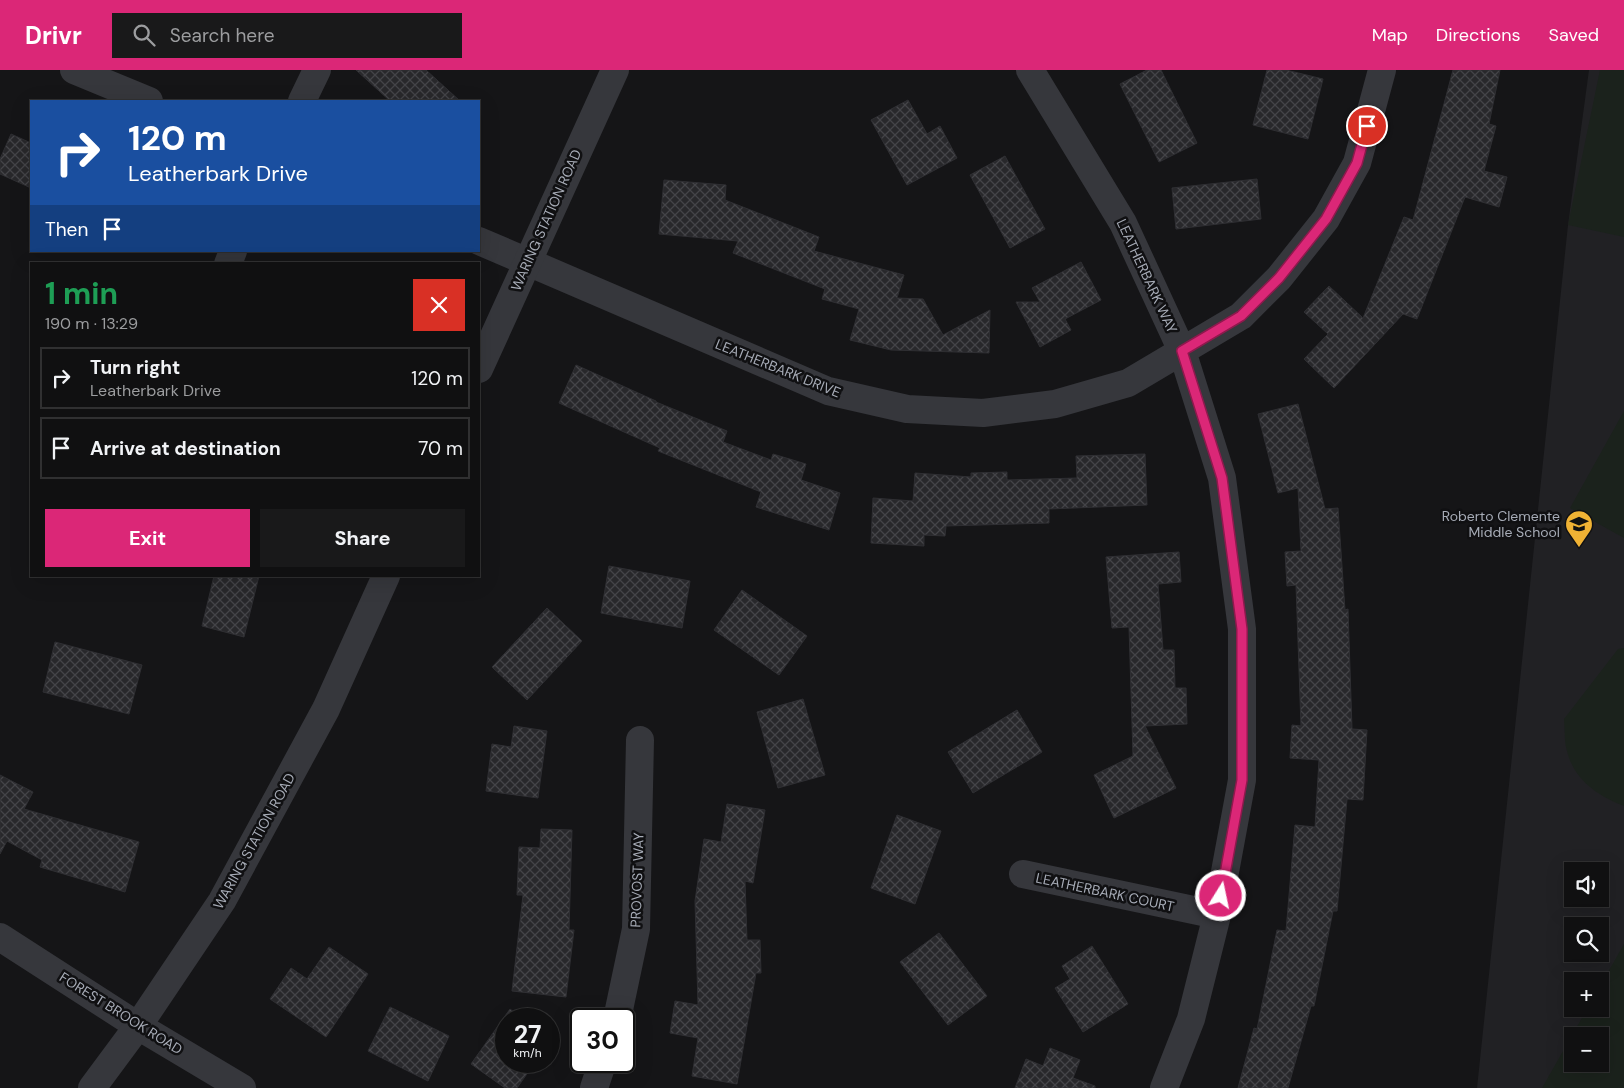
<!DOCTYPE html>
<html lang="en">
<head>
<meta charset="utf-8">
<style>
	:root { --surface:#101011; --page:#19191a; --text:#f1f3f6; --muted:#9c9d9f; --line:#303031; --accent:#db2777 }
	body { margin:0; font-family:"DM Sans",sans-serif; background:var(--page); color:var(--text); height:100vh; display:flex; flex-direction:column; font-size:19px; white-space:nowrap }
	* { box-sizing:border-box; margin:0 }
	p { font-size:16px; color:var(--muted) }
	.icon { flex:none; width:28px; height:28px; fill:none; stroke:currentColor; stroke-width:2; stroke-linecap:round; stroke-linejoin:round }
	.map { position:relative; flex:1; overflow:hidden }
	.drawer { position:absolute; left:30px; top:192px; width:450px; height:315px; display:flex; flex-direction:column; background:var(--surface); border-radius:0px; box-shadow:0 5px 20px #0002,0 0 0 1px var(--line) }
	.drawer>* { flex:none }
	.hud { position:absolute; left:30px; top:30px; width:450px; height:152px; border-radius:0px; box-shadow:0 5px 20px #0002,0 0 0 1px var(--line); background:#1a4fa0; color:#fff; overflow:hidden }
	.controls { position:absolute; left:1564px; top:792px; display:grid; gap:10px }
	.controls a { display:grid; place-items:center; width:45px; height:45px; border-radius:0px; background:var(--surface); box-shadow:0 5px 20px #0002,0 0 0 1px var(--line); font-size:25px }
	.speed { position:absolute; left:495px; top:938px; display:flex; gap:10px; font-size:25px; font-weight:700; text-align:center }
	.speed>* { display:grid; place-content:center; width:65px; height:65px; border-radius:50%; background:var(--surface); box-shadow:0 5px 20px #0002,0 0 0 1px var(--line); line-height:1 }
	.speed small { font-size:12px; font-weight:400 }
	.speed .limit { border:2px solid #111; border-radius:8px; background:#fff; color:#111 }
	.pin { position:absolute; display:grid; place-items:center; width:42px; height:42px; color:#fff; margin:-21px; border:2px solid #fff; border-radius:50%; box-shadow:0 1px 5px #0007 }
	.me { position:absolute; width:55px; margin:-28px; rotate:10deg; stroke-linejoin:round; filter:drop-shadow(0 0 4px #0008) }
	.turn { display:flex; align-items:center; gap:18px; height:105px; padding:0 15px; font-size:22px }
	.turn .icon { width:65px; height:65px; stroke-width:2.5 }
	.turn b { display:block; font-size:35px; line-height:42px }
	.then { display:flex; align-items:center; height:48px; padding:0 15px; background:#0003; gap:10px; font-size:19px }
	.round { display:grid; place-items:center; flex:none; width:52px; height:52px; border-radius:0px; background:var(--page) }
	.head { display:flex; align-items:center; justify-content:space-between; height:85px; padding:0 15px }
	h1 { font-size:30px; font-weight:700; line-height:38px; color:#1e9e55 }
	.button { display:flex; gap:10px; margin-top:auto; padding:10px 15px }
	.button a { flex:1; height:58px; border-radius:0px; background:var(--accent); color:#fff; font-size:20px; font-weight:700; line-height:58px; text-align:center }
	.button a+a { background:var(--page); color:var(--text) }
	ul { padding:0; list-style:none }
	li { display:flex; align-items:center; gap:15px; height:62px; margin:0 10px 8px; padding:0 5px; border:2px solid var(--line); border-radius:0px }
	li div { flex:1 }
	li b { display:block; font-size:19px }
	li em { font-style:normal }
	header { display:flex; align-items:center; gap:30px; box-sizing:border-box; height:70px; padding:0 25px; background:var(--accent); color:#fff }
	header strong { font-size:24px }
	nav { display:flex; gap:28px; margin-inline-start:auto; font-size:18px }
	.search { width:350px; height:45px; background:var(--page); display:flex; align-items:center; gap:12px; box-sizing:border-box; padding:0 18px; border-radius:0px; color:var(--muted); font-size:19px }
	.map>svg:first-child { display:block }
	.built { fill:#212124; fill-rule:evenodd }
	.pitch { fill:#1b221c; fill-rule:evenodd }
	.building { fill:url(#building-cross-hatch); stroke:#2f2f33 }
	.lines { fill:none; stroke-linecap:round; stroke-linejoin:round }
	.minor { stroke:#36373c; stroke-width:28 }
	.tertiary { stroke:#36373c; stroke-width:28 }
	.route-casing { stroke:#8e194d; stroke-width:12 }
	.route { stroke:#db2777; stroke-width:9 }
	.labels { text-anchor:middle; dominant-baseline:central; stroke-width:5; stroke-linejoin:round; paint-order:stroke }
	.street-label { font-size:14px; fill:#a7acb7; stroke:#101012 }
	.poi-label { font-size:14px; fill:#a7acb7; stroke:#101012; text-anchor:end }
</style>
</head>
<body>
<header>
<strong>Drivr</strong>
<div class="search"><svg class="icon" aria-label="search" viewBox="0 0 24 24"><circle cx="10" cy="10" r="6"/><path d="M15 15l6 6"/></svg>Search here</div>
<nav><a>Map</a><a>Directions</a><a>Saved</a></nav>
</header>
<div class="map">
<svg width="1624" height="1018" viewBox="0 0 1624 1018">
	<defs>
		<pattern id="building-cross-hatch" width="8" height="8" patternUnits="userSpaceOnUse" patternTransform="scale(1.25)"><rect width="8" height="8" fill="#28282b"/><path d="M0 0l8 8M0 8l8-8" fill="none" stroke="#444448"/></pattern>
	</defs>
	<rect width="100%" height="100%" fill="#151517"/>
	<!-- built -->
	<path class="built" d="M 1589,0 L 1624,0 L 1624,1018 L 1477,1018 L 1568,155 ZM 1572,801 L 1600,801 L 1600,829 L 1572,829 ZM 1572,856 L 1600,856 L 1600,884 L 1572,884 ZM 1572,911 L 1600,911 L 1600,939 L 1572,939 ZM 1572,966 L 1600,966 L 1600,994 L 1572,994 Z"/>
	<!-- pitch -->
	<path class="pitch" d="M 1600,0 L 1624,0 L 1624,167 L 1568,155 Z
		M 1624,341 L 1624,468 L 1570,438 Z
		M 1624,578 L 1624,736 C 1598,726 1574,710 1567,681 C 1564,671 1565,659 1564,649 L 1618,579 Z
		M 1624,874 L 1624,1018 L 1542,1018 L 1587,939 L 1600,939 L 1600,916 ZM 1572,966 L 1600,966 L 1600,994 L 1572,994 Z"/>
	<!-- building -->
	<path class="building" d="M 356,0 L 426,0 L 460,31 L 390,31 Z
		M 1147,0 L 1161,0 L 1197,73 L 1159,92 L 1120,14 Z
		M 1267,0 L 1286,0 L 1323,9 L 1308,69 L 1253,55 Z
		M 1453,0 L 1500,0 L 1489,54 L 1496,56 L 1484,101 L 1507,107 L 1499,137 L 1465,127 L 1417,249 L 1403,244 L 1334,318 L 1304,289 L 1328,264 L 1304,242 L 1329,216 L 1363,248 L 1404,147 L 1413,150 Z
		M 908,30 L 927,64 L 940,56 L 957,88 L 907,115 L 871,50 Z
		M 11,64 L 31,73 L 31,118 L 0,104 L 0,89 Z
		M 1005,86 L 1045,159 L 1010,178 L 970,105 Z
		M 1257,109 L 1261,149 L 1176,159 L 1172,118 Z
		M 664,110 L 726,115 L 725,130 L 819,167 L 814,181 L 904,205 L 897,228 L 923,229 L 943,265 L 990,240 L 989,283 L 891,280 L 850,270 L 859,239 L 822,229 L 825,219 L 733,183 L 738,171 L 659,164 Z
		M 1081,192 L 1101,230 L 1065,249 L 1071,260 L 1040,277 L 1016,232 L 1040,232 L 1032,218 Z
		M 576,295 L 656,331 L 656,332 L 727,361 L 723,372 L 771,390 L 773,384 L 806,394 L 801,410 L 840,423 L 829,460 L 756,437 L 761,422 L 658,381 L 660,378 L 559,333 Z
		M 1298,334 L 1325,439 L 1338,438 L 1345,540 L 1348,539 L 1352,659 L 1367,660 L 1363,730 L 1347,729 L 1337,841 L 1333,841 L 1314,936 L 1311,936 L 1288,1018 L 1238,1018 L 1254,958 L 1257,959 L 1277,860 L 1286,861 L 1295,755 L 1315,757 L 1319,690 L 1290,688 L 1292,655 L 1301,656 L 1296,515 L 1287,516 L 1285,482 L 1301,481 L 1298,418 L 1278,423 L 1258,344 Z
		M 1145,384 L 1147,435 L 1049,439 L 1049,453 L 946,456 L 945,466 L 924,465 L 924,476 L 871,473 L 873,428 L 913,431 L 915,403 L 971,407 L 971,403 L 1007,402 L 1007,410 L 1077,408 L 1076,386 Z
		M 1179,482 L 1181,512 L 1158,514 L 1163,580 L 1174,580 L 1175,618 L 1186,618 L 1187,654 L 1145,656 L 1176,718 L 1114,748 L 1094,705 L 1133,686 L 1129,557 L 1112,558 L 1106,487 Z
		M 609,496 L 690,511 L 682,558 L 601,543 Z
		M 214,506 L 259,506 L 244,567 L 202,556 Z
		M 742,520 L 807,566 L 779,605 L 714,560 Z
		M 547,538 L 582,571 L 527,630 L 492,597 Z
		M 55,572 L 142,595 L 129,644 L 43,622 Z
		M 803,629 L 825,705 L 778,718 L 757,642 Z
		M 1017,640 L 1042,682 L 973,723 L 948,682 Z
		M 514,656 L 547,661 L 538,728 L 486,721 L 492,674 L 511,677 Z
		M 0,705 L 33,722 L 24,739 L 139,772 L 125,822 L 40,797 L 42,790 L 7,771 L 0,784 Z
		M 727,734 L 765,740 L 753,813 L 745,811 L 747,870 L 760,870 L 761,903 L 756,903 L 737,1014 L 692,1006 L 698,968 L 670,963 L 675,931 L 698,935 L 695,831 L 704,769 L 721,772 Z
		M 897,745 L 941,761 L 915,834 L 871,818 Z
		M 541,759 L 572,760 L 569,860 L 574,860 L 566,927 L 512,921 L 523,825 L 517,825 L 519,777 L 540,778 Z
		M 939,863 L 987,926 L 948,955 L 900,892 Z
		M 1092,876 L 1128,934 L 1083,962 L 1055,918 L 1070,909 L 1062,896 Z
		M 329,877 L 368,904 L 326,967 L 270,929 L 291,898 L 307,909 Z
		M 390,937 L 449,966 L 428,1011 L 368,981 Z
		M 510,939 L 523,949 L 506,949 L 506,991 L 536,991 L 517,1018 L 505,1018 L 471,994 Z
		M 1050,978 L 1080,990 L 1073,1008 L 1095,1016 L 1095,1018 L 1015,1018 L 1026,989 L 1043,996 Z"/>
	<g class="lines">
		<!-- minor -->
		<path class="minor" d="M 74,0 L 149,31
			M 1030,0 L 1123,153 L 1182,281 L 1222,408 L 1242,559 L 1242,710 L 1217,845 L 1191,949 L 1164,1018
			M 302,31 L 317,0
			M 479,171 L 828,321 L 907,339 L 983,343 L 1055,334 L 1128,313 L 1241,246 L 1279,208 L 1326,149 L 1357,93 L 1382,0
			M 228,194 L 233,181
			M 1023,804 L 1217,845
			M 0,867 L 138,956 L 242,1018
			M 617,949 L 636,859 L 640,670
			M 594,1018 L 603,991"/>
		<!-- tertiary -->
		<path class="tertiary" d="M 479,299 L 615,0
			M 92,1018 L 138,956 L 222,831 L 326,639 L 386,506"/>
	</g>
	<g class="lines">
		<!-- route casing -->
		<g class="route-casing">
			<path id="route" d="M 1221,826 L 1242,710 L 1242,559 L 1222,408 L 1182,281 L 1241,246 L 1279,208 L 1326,149 L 1357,93 L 1367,56"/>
		</g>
		<!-- route -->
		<use href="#route" class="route"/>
	</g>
	<!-- icons -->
	<defs>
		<g id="school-pin" transform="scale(1.4375)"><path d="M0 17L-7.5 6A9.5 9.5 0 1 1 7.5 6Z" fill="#f0b234" stroke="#101012"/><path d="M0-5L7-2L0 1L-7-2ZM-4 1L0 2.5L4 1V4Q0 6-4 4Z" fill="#111"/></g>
	</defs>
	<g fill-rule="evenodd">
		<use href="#school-pin" x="1579" y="454"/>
	</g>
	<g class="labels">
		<!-- street labels -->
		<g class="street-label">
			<text transform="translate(546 150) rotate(-66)">WARING STATION ROAD</text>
			<text transform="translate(1147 206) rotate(65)">LEATHERBARK WAY</text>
			<text transform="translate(778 298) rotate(22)">LEATHERBARK DRIVE</text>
			<text transform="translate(254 771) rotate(-61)">WARING STATION ROAD</text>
			<text transform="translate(637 810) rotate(-88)">PROVOST WAY</text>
			<text transform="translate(1105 822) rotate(12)">LEATHERBARK COURT</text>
			<text transform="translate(121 943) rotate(32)">FOREST BROOK ROAD</text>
		</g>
		<!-- poi labels -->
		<g class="poi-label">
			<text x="1560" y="446">Roberto Clemente<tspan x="1560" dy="16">Middle School</tspan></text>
		</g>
	</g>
</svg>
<div class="controls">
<a><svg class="icon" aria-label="sound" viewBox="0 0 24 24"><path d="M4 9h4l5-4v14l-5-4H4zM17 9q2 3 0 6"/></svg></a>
<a><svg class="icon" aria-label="search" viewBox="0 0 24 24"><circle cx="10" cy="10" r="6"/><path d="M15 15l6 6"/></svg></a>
<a>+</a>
<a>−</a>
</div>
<div class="speed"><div>27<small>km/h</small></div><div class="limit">30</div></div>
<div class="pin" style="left:1367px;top:56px;background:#d93025"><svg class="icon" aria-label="arrive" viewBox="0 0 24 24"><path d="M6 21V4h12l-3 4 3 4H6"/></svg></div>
<svg class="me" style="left:1221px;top:826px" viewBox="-20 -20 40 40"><circle r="17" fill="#db2777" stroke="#fff" stroke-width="3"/><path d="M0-11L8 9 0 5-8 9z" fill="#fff"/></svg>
<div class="hud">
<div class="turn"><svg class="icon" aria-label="right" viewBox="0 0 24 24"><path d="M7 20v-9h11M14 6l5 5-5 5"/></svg><div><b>120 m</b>Leatherbark Drive</div></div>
<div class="then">Then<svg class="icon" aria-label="arrive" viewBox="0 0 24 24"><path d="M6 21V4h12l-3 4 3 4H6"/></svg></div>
</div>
<section class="drawer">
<div class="head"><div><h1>1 min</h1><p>190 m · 13:29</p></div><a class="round" style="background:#d93025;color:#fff"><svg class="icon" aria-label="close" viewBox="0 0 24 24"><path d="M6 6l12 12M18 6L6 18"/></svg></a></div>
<ul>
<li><svg class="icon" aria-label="right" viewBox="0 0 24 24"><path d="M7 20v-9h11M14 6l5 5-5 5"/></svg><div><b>Turn right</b><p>Leatherbark Drive</p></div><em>120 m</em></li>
<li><svg class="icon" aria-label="arrive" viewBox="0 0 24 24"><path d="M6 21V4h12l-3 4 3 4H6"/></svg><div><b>Arrive at destination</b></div><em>70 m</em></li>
</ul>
<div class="button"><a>Exit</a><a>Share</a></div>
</section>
</div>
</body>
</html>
